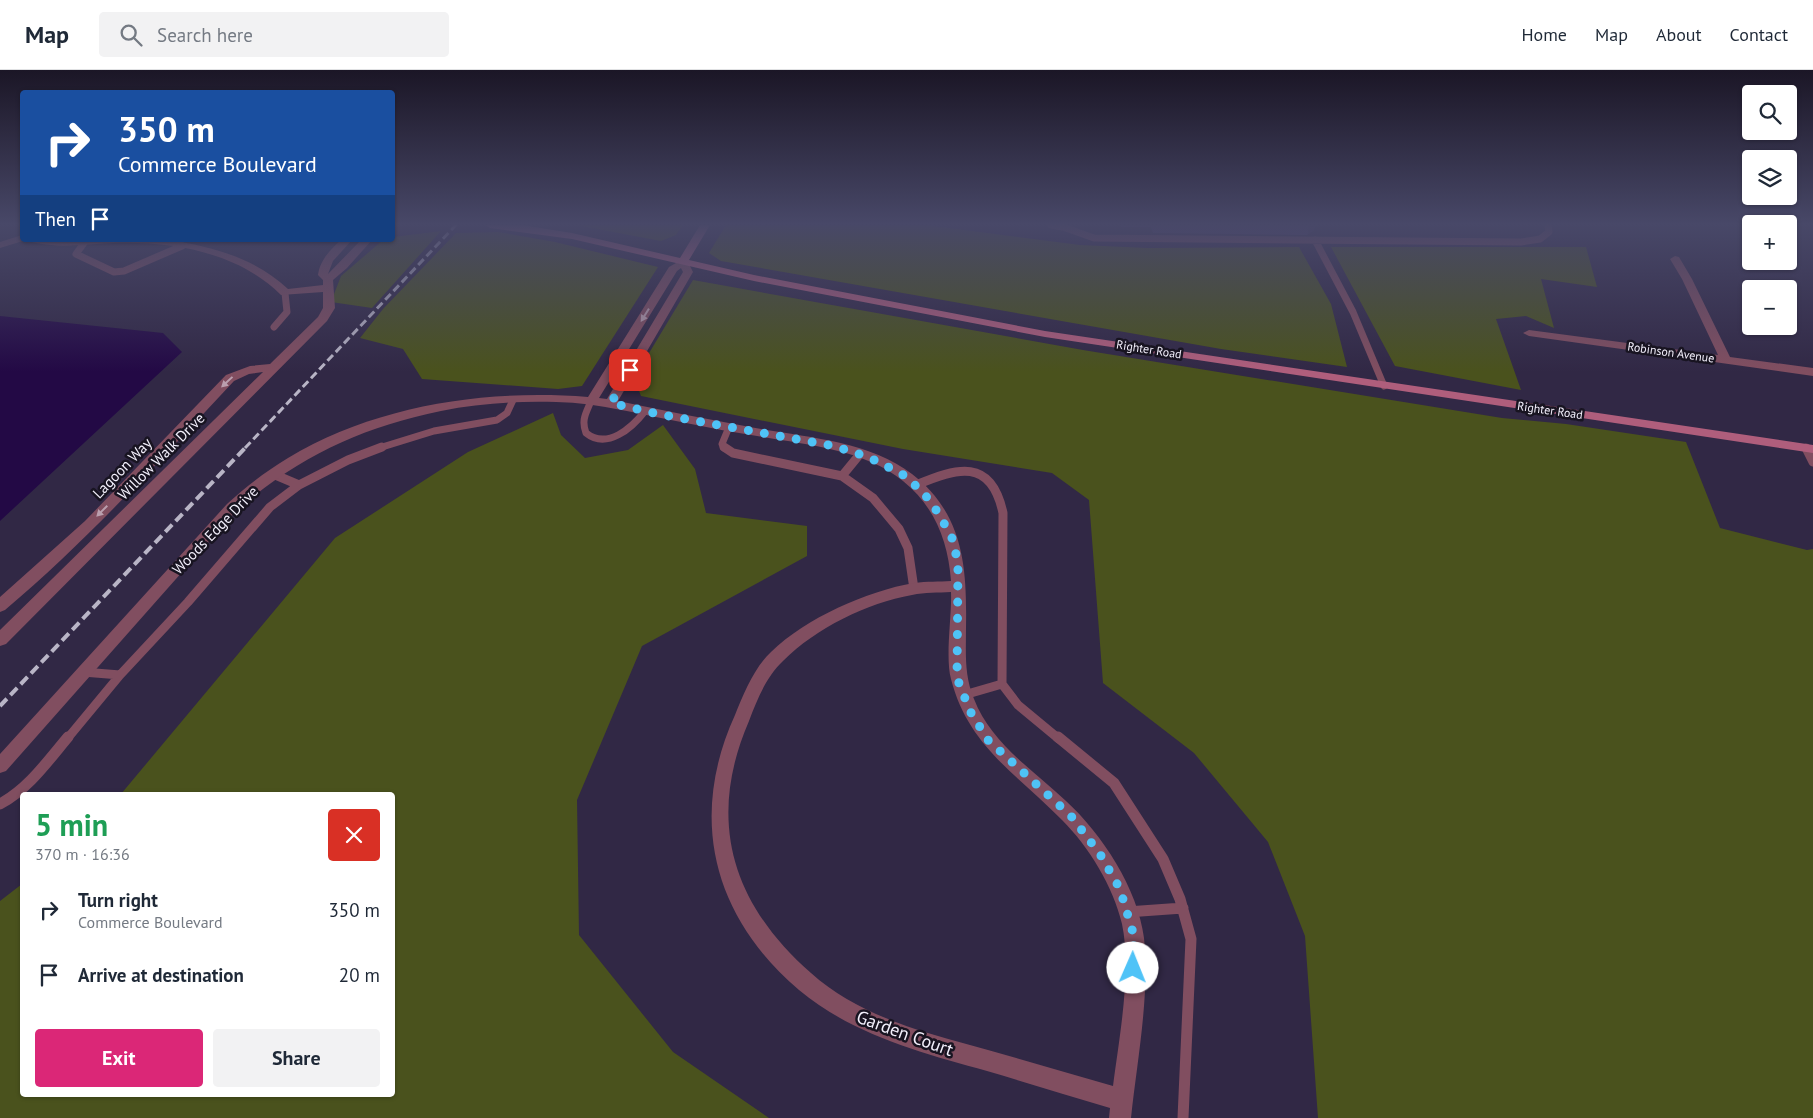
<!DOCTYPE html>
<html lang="en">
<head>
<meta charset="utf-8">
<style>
	:root { --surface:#fff; --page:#f2f2f3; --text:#1f2937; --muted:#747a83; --line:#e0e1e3; --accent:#db2777 }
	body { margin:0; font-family:"PT Sans",sans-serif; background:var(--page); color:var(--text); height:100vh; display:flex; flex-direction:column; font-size:19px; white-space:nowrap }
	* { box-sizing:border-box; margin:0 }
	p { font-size:16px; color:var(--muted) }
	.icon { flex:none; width:28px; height:28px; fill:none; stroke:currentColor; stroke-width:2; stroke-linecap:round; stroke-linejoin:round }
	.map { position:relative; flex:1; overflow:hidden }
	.details { position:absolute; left:20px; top:722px; width:375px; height:305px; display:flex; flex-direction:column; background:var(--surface); border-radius:5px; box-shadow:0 1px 4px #0004 }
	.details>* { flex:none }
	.top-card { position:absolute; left:20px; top:20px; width:375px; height:152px; border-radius:5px; box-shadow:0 1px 4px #0004; background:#1a4fa0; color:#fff; overflow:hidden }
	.controls { position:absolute; left:1742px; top:15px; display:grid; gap:10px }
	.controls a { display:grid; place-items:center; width:55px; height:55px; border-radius:5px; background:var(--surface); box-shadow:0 1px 4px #0004; font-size:25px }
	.pin { position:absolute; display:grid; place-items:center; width:42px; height:42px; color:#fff; margin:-21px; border-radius:10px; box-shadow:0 2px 8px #0006 }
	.me { position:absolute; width:55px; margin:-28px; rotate:1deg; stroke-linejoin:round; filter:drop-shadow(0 0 4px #0008) }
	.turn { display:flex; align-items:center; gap:18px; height:105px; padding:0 15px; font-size:22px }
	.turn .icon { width:65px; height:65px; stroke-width:2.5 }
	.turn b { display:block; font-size:35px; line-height:42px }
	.then { display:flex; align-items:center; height:48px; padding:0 15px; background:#0003; gap:10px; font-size:19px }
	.round { display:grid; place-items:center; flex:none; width:52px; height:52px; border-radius:5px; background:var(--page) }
	.head { display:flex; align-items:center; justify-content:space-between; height:85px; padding:0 15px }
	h1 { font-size:30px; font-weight:600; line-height:38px; color:#1e9e55 }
	.action { display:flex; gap:10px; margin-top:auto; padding:10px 15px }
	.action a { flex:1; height:58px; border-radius:5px; background:var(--accent); color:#fff; font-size:20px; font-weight:600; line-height:58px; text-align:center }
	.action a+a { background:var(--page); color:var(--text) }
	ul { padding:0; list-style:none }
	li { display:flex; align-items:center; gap:15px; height:65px; padding:0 15px }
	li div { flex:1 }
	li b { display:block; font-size:19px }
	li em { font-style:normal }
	header { display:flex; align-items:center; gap:30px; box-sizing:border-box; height:70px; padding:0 25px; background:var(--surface); border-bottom:1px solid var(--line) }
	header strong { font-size:24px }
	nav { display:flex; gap:28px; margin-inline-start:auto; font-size:18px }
	.search { width:350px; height:45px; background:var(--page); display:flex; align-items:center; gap:12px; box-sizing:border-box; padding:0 18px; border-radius:5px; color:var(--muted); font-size:19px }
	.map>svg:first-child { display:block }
	.green { fill:#4a521d }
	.water { fill:#230945 }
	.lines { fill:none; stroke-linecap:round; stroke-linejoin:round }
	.lane-far2 { stroke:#814e60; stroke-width:7 }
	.lane-far1 { stroke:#814e60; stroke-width:9 }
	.lane { stroke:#814e60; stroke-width:11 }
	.street { fill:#814e60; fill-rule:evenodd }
	.secondary { fill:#af5e7c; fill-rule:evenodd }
	.rail-far1 { stroke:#b9b5c6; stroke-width:3; stroke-dasharray:8 4; stroke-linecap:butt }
	.rail { stroke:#b9b5c6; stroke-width:4; stroke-dasharray:10 5; stroke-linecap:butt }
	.wall { fill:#503f75 }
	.shaded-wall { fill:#41335f }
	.oneway { fill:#ba9fae }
	.route { stroke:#4fc3f7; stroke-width:9; stroke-dasharray:0 16.2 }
	.labels { text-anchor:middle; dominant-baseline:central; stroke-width:5; stroke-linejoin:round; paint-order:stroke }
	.far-street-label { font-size:12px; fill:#f3f0fc; stroke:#181421 }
	.street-label { font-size:15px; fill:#f3f0fc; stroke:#181421 }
	.near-street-label { font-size:18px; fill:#f3f0fc; stroke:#181421 }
</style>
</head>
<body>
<header>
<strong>Map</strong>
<div class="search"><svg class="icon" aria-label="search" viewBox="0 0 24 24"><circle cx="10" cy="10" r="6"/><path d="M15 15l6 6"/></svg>Search here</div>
<nav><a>Home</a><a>Map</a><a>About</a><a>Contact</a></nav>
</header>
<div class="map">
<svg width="1813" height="1048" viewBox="0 0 1813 1048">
	<rect width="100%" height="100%" fill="#312845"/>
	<!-- green -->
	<path class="green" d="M 576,155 L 683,155 L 676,165 L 661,171 Z
		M 726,155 L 927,155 L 1080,175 L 1148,178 L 1299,177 L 1331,234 L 1347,297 L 1221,279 L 721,191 L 709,183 Z
		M 441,161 L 372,238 L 331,232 L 341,206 L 383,170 L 392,170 L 393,167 Z
		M 498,162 L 555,172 L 658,197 L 582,316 L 558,319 L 422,309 L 403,279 L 360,268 L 383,239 L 456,163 Z
		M 1586,177 L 1597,217 L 1541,209 L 1554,258 L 1526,246 L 1496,249 L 1521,320 L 1395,296 L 1331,177 Z
		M 693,210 L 1083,280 L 1502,348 L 1566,354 L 1686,372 L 1720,458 L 1807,480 L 1813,479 L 1813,1048 L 1318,1048 L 1305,866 L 1268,772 L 1194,683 L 1103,613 L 1089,430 L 1052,403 L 903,379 L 641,326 L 634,308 Z
		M 553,343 L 561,365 L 585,388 L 628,380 L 663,355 L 695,399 L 706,443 L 807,456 L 807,486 L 642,576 L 577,730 L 579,865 L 673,982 L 769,1048 L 0,1048 L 0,831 L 22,814 L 22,1025 L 392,1025 L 392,725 L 121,724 L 335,468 L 468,382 Z"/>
	<!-- water -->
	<path class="water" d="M 0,246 L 163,263 L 182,282 L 0,451 Z"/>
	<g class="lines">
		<!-- lane-far2 -->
		<path class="lane-far2" d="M 1051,155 L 1063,157 L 1094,168 L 1521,172 L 1540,169 L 1549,162 L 1548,155
			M 1315,170 L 1353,242 L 1384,316
			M 84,173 L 76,184 L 114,202 L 124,201 L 182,176
			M 274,257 L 287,242 L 285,223
			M 591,331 C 586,343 581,350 586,363 C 607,380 632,358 645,341
			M 379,378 L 434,361 L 497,350 L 507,343 L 513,330
			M 724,378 L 722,374 L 729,357"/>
		<!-- lane-far1 -->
		<path class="lane-far1" d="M 724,377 L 733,383 L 842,406 L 873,428 L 899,459 L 908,478 L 914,519
			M 1806,378 L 1813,392
			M 273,404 L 299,415
			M 842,406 L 860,384
			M 916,415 C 957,398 991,387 1003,443 L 1002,614 L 1018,635 L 1059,669
			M 83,602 L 120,605
			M 964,625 L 1002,614
			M 67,669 L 120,605 L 188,532 L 270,437 L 299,415 L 348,390 L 382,377"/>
		<!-- lane -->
		<path class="lane" d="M 1058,667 L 1114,713 L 1163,789 L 1180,829 L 1191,869 L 1183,1048
			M 0,734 C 28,719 47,692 68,667
			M 1127,842 L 1183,838"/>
		<!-- street -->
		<path class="street" d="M 22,165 L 22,170 L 26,170 L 0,178 L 0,172 Z
			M 31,170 L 170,170 C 213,177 255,188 288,219 L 323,215 L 323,210 L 318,205 C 320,190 330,180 341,170 L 352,170 L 333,191 L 328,204 L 361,170 L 372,170 L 347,198 L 333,210 L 335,238 L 327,251 L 6,574 L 0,576 L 0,560 L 263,302 L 249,304 L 234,311 C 160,390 88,470 5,540 L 0,542 L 0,527 L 85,451 L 226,305 L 250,296 L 270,294 L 318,247 L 323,238 L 323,222 L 281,225 C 238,182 172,171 113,173 C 85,174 60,179 32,172 Z
			M 1675,186 L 1679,187 L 1692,209 L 1730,287 L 1813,298 L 1813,306 L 1529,266 L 1523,263 L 1529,260 L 1718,285 L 1682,209 L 1670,189 Z
			M 683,189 L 687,190 L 693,202 L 618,331 C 662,340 706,349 750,357 C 803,367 868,370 912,404 C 964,444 967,498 966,558 C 966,583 964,605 974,629 C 991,673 1033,700 1066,731 C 1102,764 1138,819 1144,868 C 1150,925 1137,991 1131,1048 L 1109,1048 L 1110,1038 C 1069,1026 1028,1013 987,1001 C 922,983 853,965 799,920 C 713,847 688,748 735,645 C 744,623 754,598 771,582 C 806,548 867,521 914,513 C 927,511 939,512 951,511 C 948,471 935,437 903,411 C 865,380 809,375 763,367 C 737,363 711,358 686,353 C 642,345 601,333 556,332 C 518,331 479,333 441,341 C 360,358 300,386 237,440 L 6,701 L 0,703 L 0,684 L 227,434 C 246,417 266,401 288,388 C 376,335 486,319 588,327 L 669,197 ZM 681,198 L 683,202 L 607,329 L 599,328 L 677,201 ZM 951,522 C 952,546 945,587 951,609 C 968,676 1017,704 1062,750 C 1089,777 1113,816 1122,854 C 1132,901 1119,969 1113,1016 C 1071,1004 1030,992 988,980 C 926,963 860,947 811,903 C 732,834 706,750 749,651 C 757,630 766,607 783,591 C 816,558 867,533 912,525 C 925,522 938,523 951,522 Z"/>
		<!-- secondary -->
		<path class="secondary" d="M 485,155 L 522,155 L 572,163 L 680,188 L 700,155 L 710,155 L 689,190 L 754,205 L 1045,261 L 1813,375 L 1813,383 L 1045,267 L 754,211 L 572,169 L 490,158 Z"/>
		<!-- rail-far1 -->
		<path class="rail-far1" d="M 245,378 L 456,155"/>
		<!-- rail -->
		<path class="rail" d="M 0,636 L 246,377"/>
	</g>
	<!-- wall -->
	<path class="wall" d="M 1120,155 L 1316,155 L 1314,160 L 1307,165 L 1153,163 L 1151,157 L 1121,157 Z"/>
	<!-- shaded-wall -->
	<path class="shaded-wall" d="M 1310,155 L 1316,155 L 1314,160 L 1307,165 Z"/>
	<!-- one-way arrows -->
	<defs><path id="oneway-solid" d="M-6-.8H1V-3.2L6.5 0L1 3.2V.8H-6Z" transform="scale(1.25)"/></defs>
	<g class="oneway">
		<use href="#oneway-solid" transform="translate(645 245) rotate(122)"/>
		<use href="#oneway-solid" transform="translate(227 312) rotate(137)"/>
		<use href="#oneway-solid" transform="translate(102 441) rotate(135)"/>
	</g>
	<!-- sky -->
	<linearGradient id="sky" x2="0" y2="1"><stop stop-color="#1b1626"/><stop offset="0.51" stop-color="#484868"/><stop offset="1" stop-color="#484868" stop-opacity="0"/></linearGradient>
	<rect width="1813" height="302" fill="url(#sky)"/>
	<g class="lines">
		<!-- route -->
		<path class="route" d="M 630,300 L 611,333 L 658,344 L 834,376 L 868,387 L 902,404 L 923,422 L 939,444 L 953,470 L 958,494 L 957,608 L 970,641 L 988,670 L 1071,746 L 1100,784 L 1120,819 L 1134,866 L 1133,898"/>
	</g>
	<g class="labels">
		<!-- far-street labels -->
		<g class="far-street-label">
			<text transform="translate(1149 279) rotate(9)">Righter Road</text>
			<text transform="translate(1671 282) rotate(8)">Robinson Avenue</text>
			<text transform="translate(1550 340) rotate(8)">Righter Road</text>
		</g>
		<!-- street labels -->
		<g class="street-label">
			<text transform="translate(161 386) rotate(-45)">Willow Walk Drive</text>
			<text transform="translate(122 398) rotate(-46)">Lagoon Way</text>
			<text transform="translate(215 460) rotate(-46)">Woods Edge Drive</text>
		</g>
		<!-- near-street labels -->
		<g class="near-street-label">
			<text transform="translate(905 963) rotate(20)">Garden Court</text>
		</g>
	</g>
</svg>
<div class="controls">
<a><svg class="icon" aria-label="search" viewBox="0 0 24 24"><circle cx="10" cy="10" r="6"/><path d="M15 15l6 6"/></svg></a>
<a><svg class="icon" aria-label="layers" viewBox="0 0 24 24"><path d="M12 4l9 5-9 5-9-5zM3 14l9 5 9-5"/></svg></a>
<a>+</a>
<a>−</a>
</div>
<div class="pin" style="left:630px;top:300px;background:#d93025"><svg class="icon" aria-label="arrive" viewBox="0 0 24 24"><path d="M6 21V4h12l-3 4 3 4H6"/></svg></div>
<svg class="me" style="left:1133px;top:898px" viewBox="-20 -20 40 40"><circle r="19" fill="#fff"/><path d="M0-13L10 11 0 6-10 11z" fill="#4fc3f7"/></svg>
<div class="top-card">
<div class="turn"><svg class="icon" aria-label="right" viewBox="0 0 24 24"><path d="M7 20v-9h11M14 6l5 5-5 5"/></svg><div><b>350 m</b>Commerce Boulevard</div></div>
<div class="then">Then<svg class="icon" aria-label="arrive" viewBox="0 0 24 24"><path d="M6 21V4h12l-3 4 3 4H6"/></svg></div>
</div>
<section class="details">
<div class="head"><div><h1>5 min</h1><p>370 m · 16:36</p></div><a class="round" style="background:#d93025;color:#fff"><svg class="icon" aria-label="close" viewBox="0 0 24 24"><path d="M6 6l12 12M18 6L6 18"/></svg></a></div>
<ul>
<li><svg class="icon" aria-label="right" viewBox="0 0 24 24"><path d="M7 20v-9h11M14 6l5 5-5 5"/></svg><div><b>Turn right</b><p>Commerce Boulevard</p></div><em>350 m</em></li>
<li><svg class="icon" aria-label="arrive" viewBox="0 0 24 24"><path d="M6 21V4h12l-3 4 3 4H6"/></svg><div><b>Arrive at destination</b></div><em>20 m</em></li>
</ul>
<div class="action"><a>Exit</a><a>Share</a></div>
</section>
</div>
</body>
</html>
